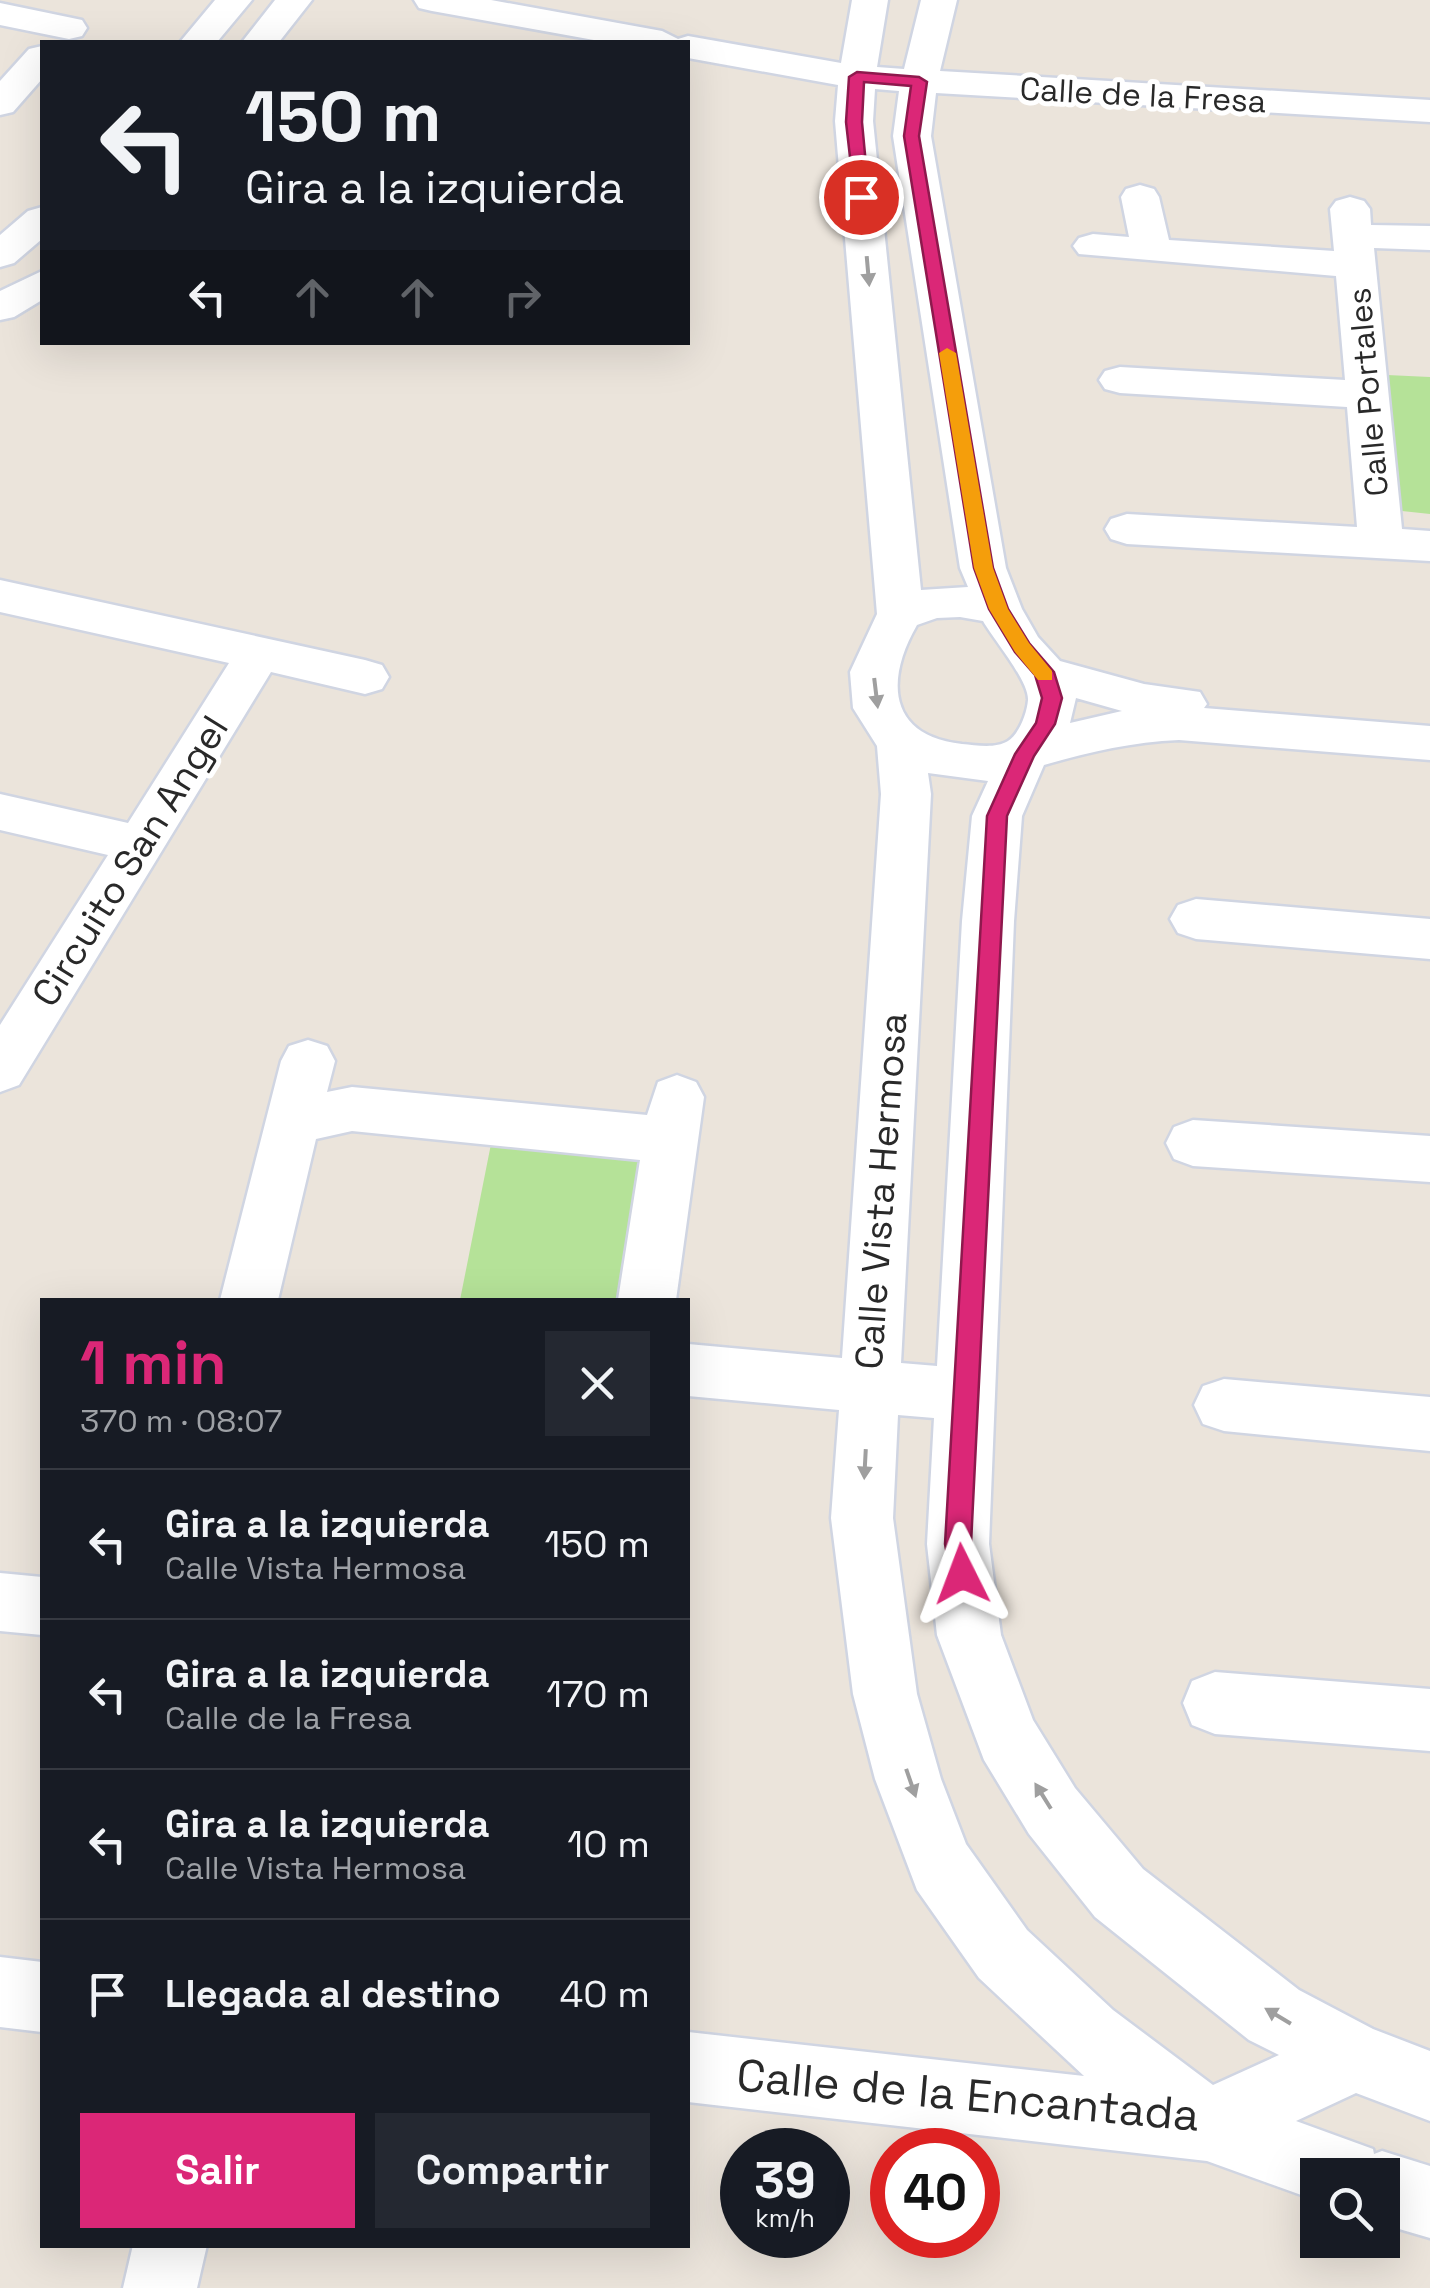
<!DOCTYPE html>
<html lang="es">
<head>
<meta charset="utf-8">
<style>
	:root { --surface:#171b24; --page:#242831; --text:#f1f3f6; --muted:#9ea1a6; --line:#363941; --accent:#db2777 }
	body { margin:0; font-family:"Space Grotesk",sans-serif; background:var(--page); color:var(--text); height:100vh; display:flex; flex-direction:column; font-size:38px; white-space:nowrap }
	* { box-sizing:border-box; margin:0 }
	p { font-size:32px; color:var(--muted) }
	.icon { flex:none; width:55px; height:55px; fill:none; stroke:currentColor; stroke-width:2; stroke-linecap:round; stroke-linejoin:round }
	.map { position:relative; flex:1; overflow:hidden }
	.sheet { position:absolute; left:40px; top:1298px; width:650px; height:950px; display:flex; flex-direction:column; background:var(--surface); border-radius:0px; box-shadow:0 10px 40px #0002 }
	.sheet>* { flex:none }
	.hud { position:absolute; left:40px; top:40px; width:650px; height:305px; border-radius:0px; box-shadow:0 10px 40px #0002; background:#171b24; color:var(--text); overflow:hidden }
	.controls { position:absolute; left:1300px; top:2158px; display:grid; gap:20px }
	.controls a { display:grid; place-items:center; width:100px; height:100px; border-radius:0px; background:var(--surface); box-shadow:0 10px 40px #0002; font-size:50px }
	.speed { position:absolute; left:720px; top:2128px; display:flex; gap:20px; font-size:50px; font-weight:700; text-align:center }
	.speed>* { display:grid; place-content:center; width:130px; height:130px; border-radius:50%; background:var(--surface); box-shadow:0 10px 40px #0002; line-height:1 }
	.speed small { font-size:25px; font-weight:400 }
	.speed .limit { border:15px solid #d22; background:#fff; color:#111 }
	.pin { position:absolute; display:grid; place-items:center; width:85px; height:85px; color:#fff; margin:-42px; border:5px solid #fff; border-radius:50%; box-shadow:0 2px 10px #0007 }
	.me { position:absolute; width:110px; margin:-55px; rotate:357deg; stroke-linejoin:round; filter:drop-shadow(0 0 8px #0008) }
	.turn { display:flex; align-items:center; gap:35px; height:210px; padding:0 40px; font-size:45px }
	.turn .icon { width:130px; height:130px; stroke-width:2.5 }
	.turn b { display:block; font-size:70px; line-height:85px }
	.lanes { display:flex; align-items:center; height:95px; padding:0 40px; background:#0003; justify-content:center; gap:50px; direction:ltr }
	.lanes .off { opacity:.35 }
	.round { display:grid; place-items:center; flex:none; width:105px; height:105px; border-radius:0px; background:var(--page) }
	.overview { display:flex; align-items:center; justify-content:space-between; height:170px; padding:0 40px }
	h1 { font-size:60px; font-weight:800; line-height:75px; color:var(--accent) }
	.cta { display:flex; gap:20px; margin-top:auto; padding:20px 40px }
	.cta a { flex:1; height:115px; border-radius:0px; background:var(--accent); color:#fff; font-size:40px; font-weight:800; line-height:115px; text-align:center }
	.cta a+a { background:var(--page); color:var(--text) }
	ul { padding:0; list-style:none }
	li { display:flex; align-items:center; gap:30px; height:150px; padding:0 40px; border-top:2px solid var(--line) }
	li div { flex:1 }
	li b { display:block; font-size:38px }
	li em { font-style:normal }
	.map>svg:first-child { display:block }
	.green { fill:#b5e298 }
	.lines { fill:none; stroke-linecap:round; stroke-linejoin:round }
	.minor-casing { stroke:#d0d5e2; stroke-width:5 }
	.minor { fill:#fff; fill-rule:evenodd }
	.oneway { fill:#9f9f9f }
	.route { fill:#db2777; stroke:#8e194d; stroke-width:2.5 }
	.slow { fill:#f59e0b }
	.labels { text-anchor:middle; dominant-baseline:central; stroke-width:10; stroke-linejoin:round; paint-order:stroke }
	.far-street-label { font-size:32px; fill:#292929; stroke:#fff }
	.street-label { font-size:38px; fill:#292929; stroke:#fff }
	.near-street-label { font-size:45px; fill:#292929; stroke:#fff }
</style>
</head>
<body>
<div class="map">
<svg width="1430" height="2288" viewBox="0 0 1430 2288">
	<rect width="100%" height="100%" fill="#ebe4db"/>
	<!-- green -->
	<path class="green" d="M 1387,375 L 1430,377 L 1430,514 L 1402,511 Z
		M 491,1144 L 664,1159 L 643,1300 L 460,1300 Z"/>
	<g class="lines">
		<!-- minor casing -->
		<g class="minor-casing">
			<path id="minor" d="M 215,0 L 252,0 L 217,42 L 180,42 Z
				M 275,0 L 312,0 L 279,42 L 242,42 Z
				M 414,0 L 491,0 L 662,31 L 678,39 L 688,36 L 841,63 L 852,0 L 888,0 L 877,67 L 904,69 L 921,0 L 957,0 L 940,71 L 1430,100 L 1430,122 L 936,93 L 931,136 L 1006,568 L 1022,609 L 1038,637 L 1060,661 L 1144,684 L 1200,692 L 1207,704 L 1204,708 L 1430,726 L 1430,760 L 1179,740 C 1132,742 1089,752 1044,765 L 1022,816 L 1014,921 L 989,1544 L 1001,1635 L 1033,1720 L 1075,1788 L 1143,1869 L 1299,1990 L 1373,2029 L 1430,2051 L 1430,2121 L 1356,2093 L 1296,2121 L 1373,2149 L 1374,2154 L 1382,2151 L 1430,2166 L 1430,2238 L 1382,2224 L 1382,2175 L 1318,2175 L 1318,2201 L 1207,2161 L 688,2102 L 688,2032 L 1084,2076 L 979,1978 L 917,1890 L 875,1779 L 853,1694 L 831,1518 L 839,1410 L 688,1396 L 688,1344 L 842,1358 L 881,794 L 877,746 L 853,708 L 850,672 L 877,614 L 835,121 L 838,85 L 688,58 L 688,42 L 605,42 L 432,11 L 419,8 ZM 875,89 L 899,91 L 893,136 L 960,568 L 968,587 L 921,590 L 873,121 ZM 960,617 L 983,621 C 994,640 1029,681 1028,700 C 1027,713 1019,734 1008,741 C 995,749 976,745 962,744 C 888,736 885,680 917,625 L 937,618 ZM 1076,698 L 1122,711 L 1070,723 ZM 928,773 L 988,781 L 972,816 L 962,921 L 937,1366 L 901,1363 L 931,794 ZM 898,1415 L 934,1418 L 927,1544 L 937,1635 L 984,1760 L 1029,1834 L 1095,1917 L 1249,2040 L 1279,2055 L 1213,2085 L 1113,2010 L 1027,1930 L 966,1844 L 941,1779 L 917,1694 L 893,1518 Z
				M 0,3 L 82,20 L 87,28 L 82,36 L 69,39 L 0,25 Z
				M 42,46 L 42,79 L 13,112 L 0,115 L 0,81 L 29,49 Z
				M 1140,185 L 1154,189 L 1159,197 L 1169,240 L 1334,251 L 1330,209 L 1336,201 L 1350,197 L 1364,201 L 1370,209 L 1371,225 L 1430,226 L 1430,250 L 1374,248 L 1402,529 L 1430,531 L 1430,561 L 1127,544 L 1111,539 L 1105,529 L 1111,519 L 1127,514 L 1357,527 L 1347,407 L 1120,393 L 1105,389 L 1099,380 L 1105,371 L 1120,367 L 1345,380 L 1336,276 L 1079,254 L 1073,246 L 1079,238 L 1093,234 L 1129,237 L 1121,197 L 1126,189 Z
				M 42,207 L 42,239 L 14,263 L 0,267 L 0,235 L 28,211 Z
				M 42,271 L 42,300 L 14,317 L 0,320 L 0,291 Z
				M 0,580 L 365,660 L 382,665 L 389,677 L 382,689 L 365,694 L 271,672 L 19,1085 L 0,1092 L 0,1025 L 108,855 L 0,830 L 0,794 L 128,823 L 229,663 L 0,612 Z
				M 1196,899 L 1430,919 L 1430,959 L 1196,939 L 1178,933 L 1170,919 L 1178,905 Z
				M 308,1040 L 327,1046 L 335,1061 L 327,1092 L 352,1087 L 647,1115 L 658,1082 L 677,1075 L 696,1082 L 704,1097 L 676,1300 L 618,1300 L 640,1160 L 352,1131 L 316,1139 L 278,1300 L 220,1300 L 281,1061 L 289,1046 Z
				M 1193,1120 L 1430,1136 L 1430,1182 L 1193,1166 L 1174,1159 L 1166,1143 L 1174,1127 Z
				M 1224,1379 L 1430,1397 L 1430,1451 L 1224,1431 L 1203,1424 L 1194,1405 L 1203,1386 Z
				M 0,1573 L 42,1577 L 42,1635 L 0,1631 Z
				M 1215,1672 L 1430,1689 L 1430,1751 L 1215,1734 L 1192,1725 L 1183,1703 L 1192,1681 Z
				M 0,1957 L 42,1962 L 42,2032 L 0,2027 Z
				M 133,2245 L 207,2245 L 197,2288 L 123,2288 Z"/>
		</g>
		<!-- minor -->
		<use href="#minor" class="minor"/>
	</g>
	<!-- one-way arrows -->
	<defs><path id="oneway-solid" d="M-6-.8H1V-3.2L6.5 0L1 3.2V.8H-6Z" transform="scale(2.5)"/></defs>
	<g class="oneway">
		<use href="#oneway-solid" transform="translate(868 271) rotate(85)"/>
		<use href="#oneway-solid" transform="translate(876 693) rotate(83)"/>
		<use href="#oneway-solid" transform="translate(865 1464) rotate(93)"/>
		<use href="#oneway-solid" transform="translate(911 1783) rotate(71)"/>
		<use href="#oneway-solid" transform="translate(1043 1796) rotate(-122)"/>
		<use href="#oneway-solid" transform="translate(1278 2016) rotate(-149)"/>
	</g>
	<!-- route -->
	<path class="route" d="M 857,72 L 919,77 L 927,82 L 919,136 L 993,568 L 1008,609 L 1029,643 L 1054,672 L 1062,698 L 1055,724 L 1034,756 L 1007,816 L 971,1544 L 974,1574 L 971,1583 L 962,1586 L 952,1583 L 945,1544 L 987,816 L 1015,754 L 1036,723 L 1042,698 L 1035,675 L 1015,652 L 989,609 L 974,568 L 904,136 L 911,86 L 864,82 L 862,122 L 869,197 L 855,201 L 846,122 L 849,77 Z"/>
	<!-- slow -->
	<path class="slow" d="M 947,348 L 956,353 L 993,568 L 1008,609 L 1029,643 L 1052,671 L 1052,680 L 1038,680 L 1015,652 L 989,609 L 974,568 L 939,353 Z"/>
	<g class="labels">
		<!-- far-street labels -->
		<g class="far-street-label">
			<text transform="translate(1143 95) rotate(3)">Calle de la Fresa</text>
			<text transform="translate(1368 392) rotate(-95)">Calle Portales</text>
		</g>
		<!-- street labels -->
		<g class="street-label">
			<text transform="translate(130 861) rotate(-58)">Circuito San Angel</text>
			<text transform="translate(881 1191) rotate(-86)">Calle Vista Hermosa</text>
		</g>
		<!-- near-street labels -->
		<g class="near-street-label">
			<text transform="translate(968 2095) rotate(5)">Calle de la Encantada</text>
		</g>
	</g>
</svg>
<div class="controls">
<a><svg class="icon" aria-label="search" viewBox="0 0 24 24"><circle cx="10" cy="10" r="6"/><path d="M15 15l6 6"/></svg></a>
</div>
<div class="speed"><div>39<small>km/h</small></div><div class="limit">40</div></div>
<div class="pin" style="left:861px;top:197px;background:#d93025"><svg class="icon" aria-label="arrive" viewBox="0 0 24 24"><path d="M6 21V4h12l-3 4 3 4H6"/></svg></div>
<svg class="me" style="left:962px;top:1574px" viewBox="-20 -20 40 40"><path d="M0-17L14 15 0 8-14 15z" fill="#db2777" stroke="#fff" stroke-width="4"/></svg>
<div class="hud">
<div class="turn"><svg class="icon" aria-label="left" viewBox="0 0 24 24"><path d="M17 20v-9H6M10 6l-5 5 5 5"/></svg><div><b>150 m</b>Gira a la izquierda</div></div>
<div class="lanes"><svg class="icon" aria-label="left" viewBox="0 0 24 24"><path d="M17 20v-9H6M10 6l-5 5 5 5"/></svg><svg class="icon off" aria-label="ahead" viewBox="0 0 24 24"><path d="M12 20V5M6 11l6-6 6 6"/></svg><svg class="icon off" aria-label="ahead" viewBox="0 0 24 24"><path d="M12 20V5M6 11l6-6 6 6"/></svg><svg class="icon off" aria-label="right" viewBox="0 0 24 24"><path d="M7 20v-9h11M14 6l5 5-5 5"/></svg></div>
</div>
<section class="sheet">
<div class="overview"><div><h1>1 min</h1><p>370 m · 08:07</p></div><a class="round"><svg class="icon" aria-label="close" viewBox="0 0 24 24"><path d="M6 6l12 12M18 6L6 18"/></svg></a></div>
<ul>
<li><svg class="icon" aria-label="left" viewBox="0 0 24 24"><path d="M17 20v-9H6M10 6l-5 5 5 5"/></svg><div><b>Gira a la izquierda</b><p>Calle Vista Hermosa</p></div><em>150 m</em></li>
<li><svg class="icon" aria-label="left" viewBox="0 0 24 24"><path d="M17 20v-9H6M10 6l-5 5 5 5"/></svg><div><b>Gira a la izquierda</b><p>Calle de la Fresa</p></div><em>170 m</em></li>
<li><svg class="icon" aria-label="left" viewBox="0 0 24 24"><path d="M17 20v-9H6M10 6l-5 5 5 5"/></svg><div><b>Gira a la izquierda</b><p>Calle Vista Hermosa</p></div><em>10 m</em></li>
<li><svg class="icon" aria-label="arrive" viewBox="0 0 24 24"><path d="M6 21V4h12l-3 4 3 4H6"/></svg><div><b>Llegada al destino</b></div><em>40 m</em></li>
</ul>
<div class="cta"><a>Salir</a><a>Compartir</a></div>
</section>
</div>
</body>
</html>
